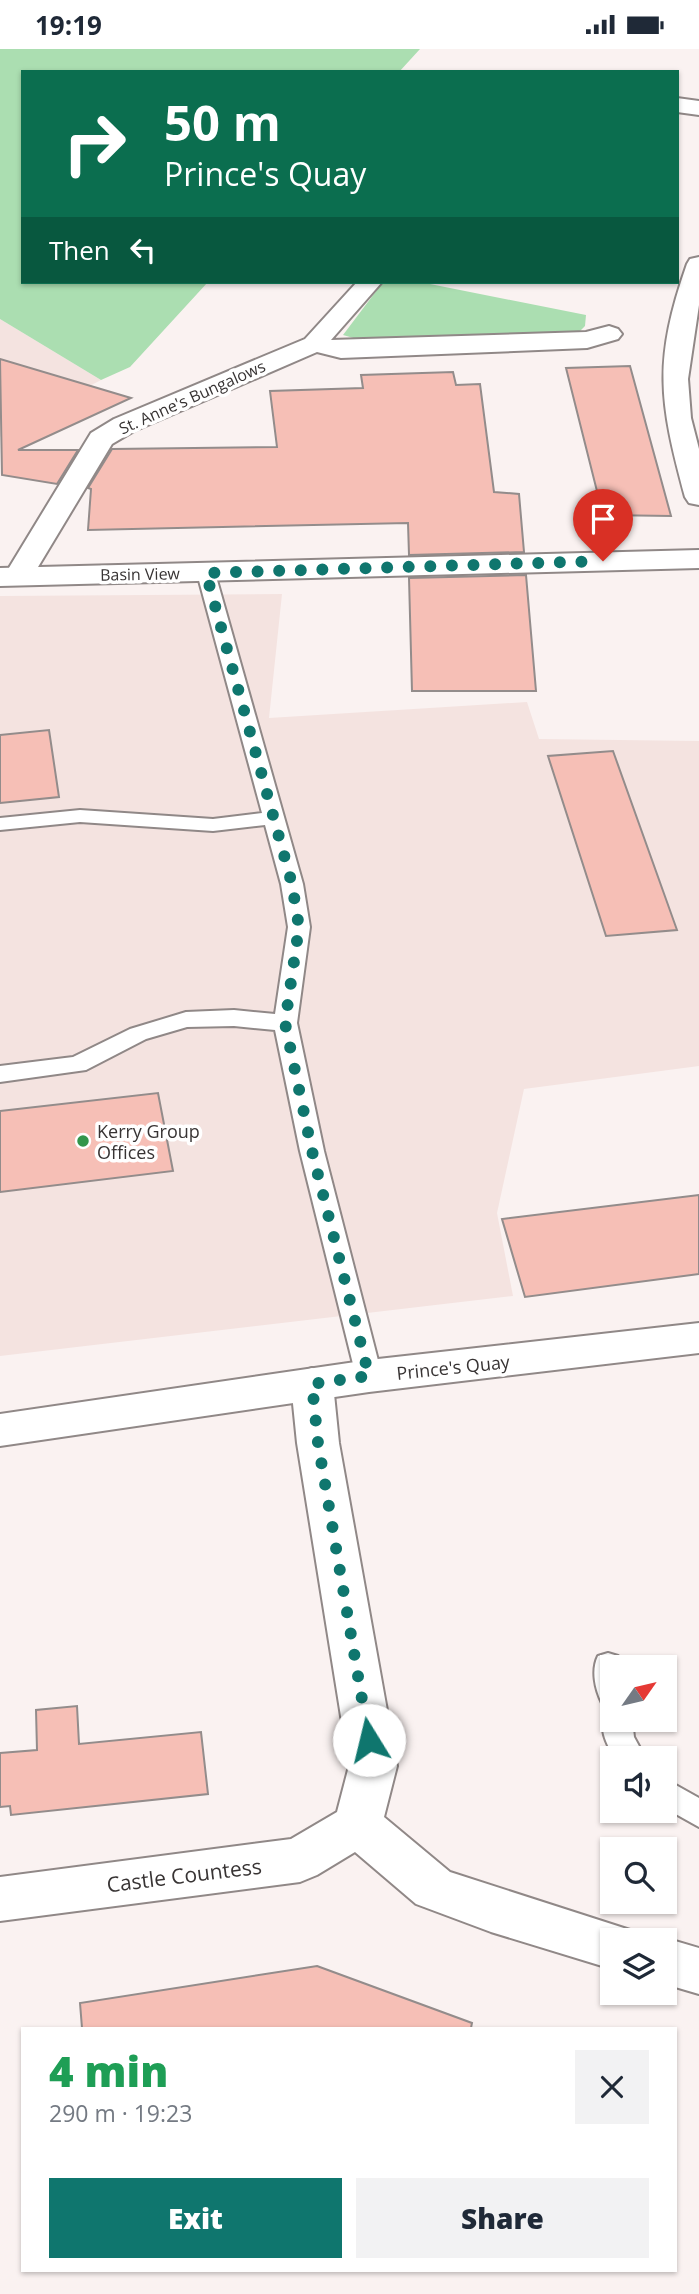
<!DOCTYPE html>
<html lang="en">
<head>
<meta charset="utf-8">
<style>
	:root { --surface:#fff; --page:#f2f2f3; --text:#1f2937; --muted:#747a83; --accent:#0f766e }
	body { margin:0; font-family:"Open Sans",sans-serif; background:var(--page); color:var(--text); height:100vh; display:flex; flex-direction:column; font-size:26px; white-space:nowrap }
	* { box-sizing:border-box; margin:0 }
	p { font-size:23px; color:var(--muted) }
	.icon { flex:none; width:38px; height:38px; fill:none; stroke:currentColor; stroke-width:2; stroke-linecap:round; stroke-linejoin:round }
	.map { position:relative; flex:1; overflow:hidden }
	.panel { position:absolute; left:21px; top:1978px; width:656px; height:245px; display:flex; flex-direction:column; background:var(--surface); border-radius:0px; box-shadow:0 2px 5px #0004 }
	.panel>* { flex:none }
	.top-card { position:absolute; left:21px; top:21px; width:658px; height:214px; border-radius:0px; box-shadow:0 2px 5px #0004; background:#0b6e4f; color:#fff; overflow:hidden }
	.needle { width:46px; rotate:56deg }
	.fabs { position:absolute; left:600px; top:1606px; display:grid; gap:14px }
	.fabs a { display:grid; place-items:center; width:77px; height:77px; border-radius:0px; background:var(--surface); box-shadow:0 2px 5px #0004; font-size:35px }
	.pin { position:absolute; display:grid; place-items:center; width:60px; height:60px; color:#fff; margin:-72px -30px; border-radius:50% 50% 50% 0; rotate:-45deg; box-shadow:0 0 7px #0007 }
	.pin .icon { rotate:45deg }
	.me { position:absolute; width:77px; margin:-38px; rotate:351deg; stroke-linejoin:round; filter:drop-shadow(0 0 5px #0008) }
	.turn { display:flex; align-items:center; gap:24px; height:147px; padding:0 28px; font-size:32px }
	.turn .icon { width:91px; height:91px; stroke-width:2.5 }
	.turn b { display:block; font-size:49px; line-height:60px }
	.then { display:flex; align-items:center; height:66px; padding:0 28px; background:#0003; gap:14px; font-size:26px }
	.round { display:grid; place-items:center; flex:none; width:74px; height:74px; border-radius:0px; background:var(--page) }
	.overview { display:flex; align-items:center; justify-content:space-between; height:119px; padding:0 28px }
	h1 { font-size:42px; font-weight:800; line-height:52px; color:#1e9e55 }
	.button { display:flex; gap:14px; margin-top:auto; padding:14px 28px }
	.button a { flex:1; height:80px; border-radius:0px; background:var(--accent); color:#fff; font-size:28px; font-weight:800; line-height:80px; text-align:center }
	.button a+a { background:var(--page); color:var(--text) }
	.status { display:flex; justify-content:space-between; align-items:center; height:49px; padding:0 35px; background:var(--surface); direction:ltr }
	.status svg { height:19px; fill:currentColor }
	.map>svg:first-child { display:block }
	.built { fill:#f4e3e0 }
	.green { fill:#abdeb1 }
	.building { fill:#f6bfb6; stroke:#938c8b; stroke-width:2 }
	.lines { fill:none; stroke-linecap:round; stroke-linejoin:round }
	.lane-casing { stroke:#908887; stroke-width:4 }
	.street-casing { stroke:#908887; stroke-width:4 }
	.secondary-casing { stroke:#908887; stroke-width:4 }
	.lane { fill:#fff; fill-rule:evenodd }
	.street { fill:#fff; fill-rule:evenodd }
	.secondary { fill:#fff; fill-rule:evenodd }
	.route { stroke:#0f766e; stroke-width:12; stroke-dasharray:0 21.6 }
	.poi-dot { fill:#32954b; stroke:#fff; stroke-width:2.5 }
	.labels { text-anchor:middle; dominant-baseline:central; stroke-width:7; stroke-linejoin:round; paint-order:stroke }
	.far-street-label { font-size:16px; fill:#383434; stroke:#fff }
	.poi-label { font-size:18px; fill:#383434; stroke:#fff; text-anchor:start }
	.street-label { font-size:18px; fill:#383434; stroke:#fff }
	.near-street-label { font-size:21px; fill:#383434; stroke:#fff }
</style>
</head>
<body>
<div class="status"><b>19:19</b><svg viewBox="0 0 49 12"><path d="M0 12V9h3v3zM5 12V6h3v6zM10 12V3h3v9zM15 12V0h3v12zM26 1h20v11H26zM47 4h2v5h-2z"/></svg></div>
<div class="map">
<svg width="699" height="2245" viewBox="0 0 699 2245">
	<rect width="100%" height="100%" fill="#faf2f1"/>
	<!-- built -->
	<path class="built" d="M 0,270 L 101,331 L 17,375 L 0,388 Z
		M 282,545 L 269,669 L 527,653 L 539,690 L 699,692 L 699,1017 L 524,1040 L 497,1164 L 513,1247 L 0,1307 L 0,547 Z"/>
	<!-- green -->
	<path class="green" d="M 0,0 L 420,0 L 399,23 L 23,23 L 23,233 L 208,233 L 130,318 L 101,331 L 0,270 Z
		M 383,233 L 420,233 L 586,266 L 585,277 L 578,284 L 357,290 L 343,286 Z"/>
	<!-- building -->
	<path class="building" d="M 0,310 L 131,349 L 18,401 L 78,401 L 57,435 L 2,426 Z
		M 630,317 L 671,467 L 603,466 L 566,319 Z
		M 453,323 L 456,336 L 480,335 L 494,443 L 519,445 L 524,503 L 409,506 L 408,474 L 88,481 L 91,440 L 88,439 L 112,400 L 277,398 L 270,342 L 363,339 L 361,326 Z
		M 526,526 L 536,642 L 412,642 L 409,529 Z
		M 49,681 L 59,748 L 0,754 L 0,686 Z
		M 613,702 L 677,881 L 606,887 L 548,707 Z
		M 158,1044 L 173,1122 L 0,1143 L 0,1062 Z
		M 699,1146 L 699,1225 L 525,1248 L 502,1170 Z
		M 77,1657 L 79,1695 L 201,1683 L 208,1745 L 11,1766 L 10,1757 L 0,1758 L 0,1704 L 37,1701 L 36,1661 Z
		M 317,1917 L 472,1974 L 471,1979 L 82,1979 L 80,1954 Z"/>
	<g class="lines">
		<!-- lane casing -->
		<g class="lane-casing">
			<path id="lane" d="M 206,518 L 215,524 L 303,835 L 310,878 L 297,974 L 324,1102 L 382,1327 L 378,1334 L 369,1337 L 360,1334 L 356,1327 L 300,1102 L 275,981 L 234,977 L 187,978 L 146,990 L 86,1021 L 0,1033 L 0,1017 L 73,1008 L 130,980 L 186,963 L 234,961 L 275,965 L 288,878 L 281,835 L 265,776 L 213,782 L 80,773 L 0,781 L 0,769 L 80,761 L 213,770 L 262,764 L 197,524 Z
				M 608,1604 L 618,1607 L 623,1619 L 612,1619 L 612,1657 L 602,1654 C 595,1640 591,1621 598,1607 Z
				M 612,1660 L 612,1671 L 632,1671 L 634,1688 L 646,1710 L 615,1710 C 606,1694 598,1679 606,1662 Z
				M 665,1730 L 699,1749 L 699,1778 L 665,1759 Z"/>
		</g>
		<!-- street casing -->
		<g class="street-casing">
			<path id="street" d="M 677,49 L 699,52 L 699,66 L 677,63 Z
				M 699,208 L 699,256 L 688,330 L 691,369 L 699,400 L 699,456 L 689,454 L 685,448 C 659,352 653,312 687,215 L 690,210 Z
				M 357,233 L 382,233 L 331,291 L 586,283 L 609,277 L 618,280 L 622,285 L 618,290 L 587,299 L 341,309 L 317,303 L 134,382 L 112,395 L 29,533 L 19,536 L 9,533 L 4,527 L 91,384 L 114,370 L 305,290 Z
				M 312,1319 L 327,1324 L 333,1335 L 339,1394 L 397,1717 L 384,1768 L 450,1823 L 630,1881 L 635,1892 L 612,1892 L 612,1920 L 491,1883 L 416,1855 L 355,1803 L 317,1826 L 300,1833 L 0,1872 L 0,1828 L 291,1790 L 337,1763 L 349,1717 L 297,1394 L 291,1335 L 297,1324 Z
				M 665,1889 L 699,1899 L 699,1945 L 665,1935 L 665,1892 L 657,1892 Z"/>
		</g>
		<!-- secondary casing -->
		<g class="secondary-casing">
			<path id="secondary" d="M 699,501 L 699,519 L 0,537 L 0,519 Z
				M 699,1274 L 699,1304 L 369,1343 L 0,1397 L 0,1365 L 369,1311 Z"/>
		</g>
		<!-- lane -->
		<use href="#lane" class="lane"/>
		<!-- street -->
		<use href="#street" class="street"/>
		<!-- secondary -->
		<use href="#secondary" class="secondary"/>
	</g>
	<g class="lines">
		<!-- route -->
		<path class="route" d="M 369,1691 L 318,1394 L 312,1335 L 369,1327 L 312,1102 L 285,974 L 299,878 L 292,835 L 206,524 L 603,512"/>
	</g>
	<!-- markers -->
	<circle class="poi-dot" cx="83" cy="1092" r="7"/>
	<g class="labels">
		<!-- far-street labels -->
		<g class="far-street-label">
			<text transform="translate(192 348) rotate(-24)">St. Anne's Bungalows</text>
			<text transform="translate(140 525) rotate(-1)">Basin View</text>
		</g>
		<!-- poi labels -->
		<g class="poi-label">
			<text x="97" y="1082">Kerry Group<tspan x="97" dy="21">Offices</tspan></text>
		</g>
		<!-- street labels -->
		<g class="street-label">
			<text transform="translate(453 1318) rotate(-6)">Prince's Quay</text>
		</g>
		<!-- near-street labels -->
		<g class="near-street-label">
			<text transform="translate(184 1826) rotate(-7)">Castle Countess</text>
		</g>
	</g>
</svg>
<div class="fabs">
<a><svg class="needle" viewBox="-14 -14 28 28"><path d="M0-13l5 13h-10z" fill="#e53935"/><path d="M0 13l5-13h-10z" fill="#747a83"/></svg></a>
<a><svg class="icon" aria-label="sound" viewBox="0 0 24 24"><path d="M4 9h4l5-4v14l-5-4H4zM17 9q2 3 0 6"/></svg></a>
<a><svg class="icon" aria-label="search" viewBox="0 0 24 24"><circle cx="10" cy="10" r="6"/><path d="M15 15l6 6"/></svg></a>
<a><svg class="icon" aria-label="layers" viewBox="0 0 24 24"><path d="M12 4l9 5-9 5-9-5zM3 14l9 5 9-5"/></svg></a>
</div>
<div class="pin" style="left:603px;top:512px;background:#d93025"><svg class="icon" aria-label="arrive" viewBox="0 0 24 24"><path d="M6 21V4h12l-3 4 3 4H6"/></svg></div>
<svg class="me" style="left:369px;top:1691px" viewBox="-20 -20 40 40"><circle r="19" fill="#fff"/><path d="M0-13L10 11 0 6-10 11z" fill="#0f766e"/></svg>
<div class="top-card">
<div class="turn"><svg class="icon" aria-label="right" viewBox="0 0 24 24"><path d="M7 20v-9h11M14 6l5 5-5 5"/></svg><div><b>50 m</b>Prince's Quay</div></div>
<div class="then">Then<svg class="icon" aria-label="left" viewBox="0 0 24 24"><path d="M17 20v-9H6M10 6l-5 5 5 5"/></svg></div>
</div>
<section class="panel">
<div class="overview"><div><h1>4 min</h1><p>290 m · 19:23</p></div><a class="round"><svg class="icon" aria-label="close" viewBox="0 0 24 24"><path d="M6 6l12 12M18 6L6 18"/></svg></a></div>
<div class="button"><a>Exit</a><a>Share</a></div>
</section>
</div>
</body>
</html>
